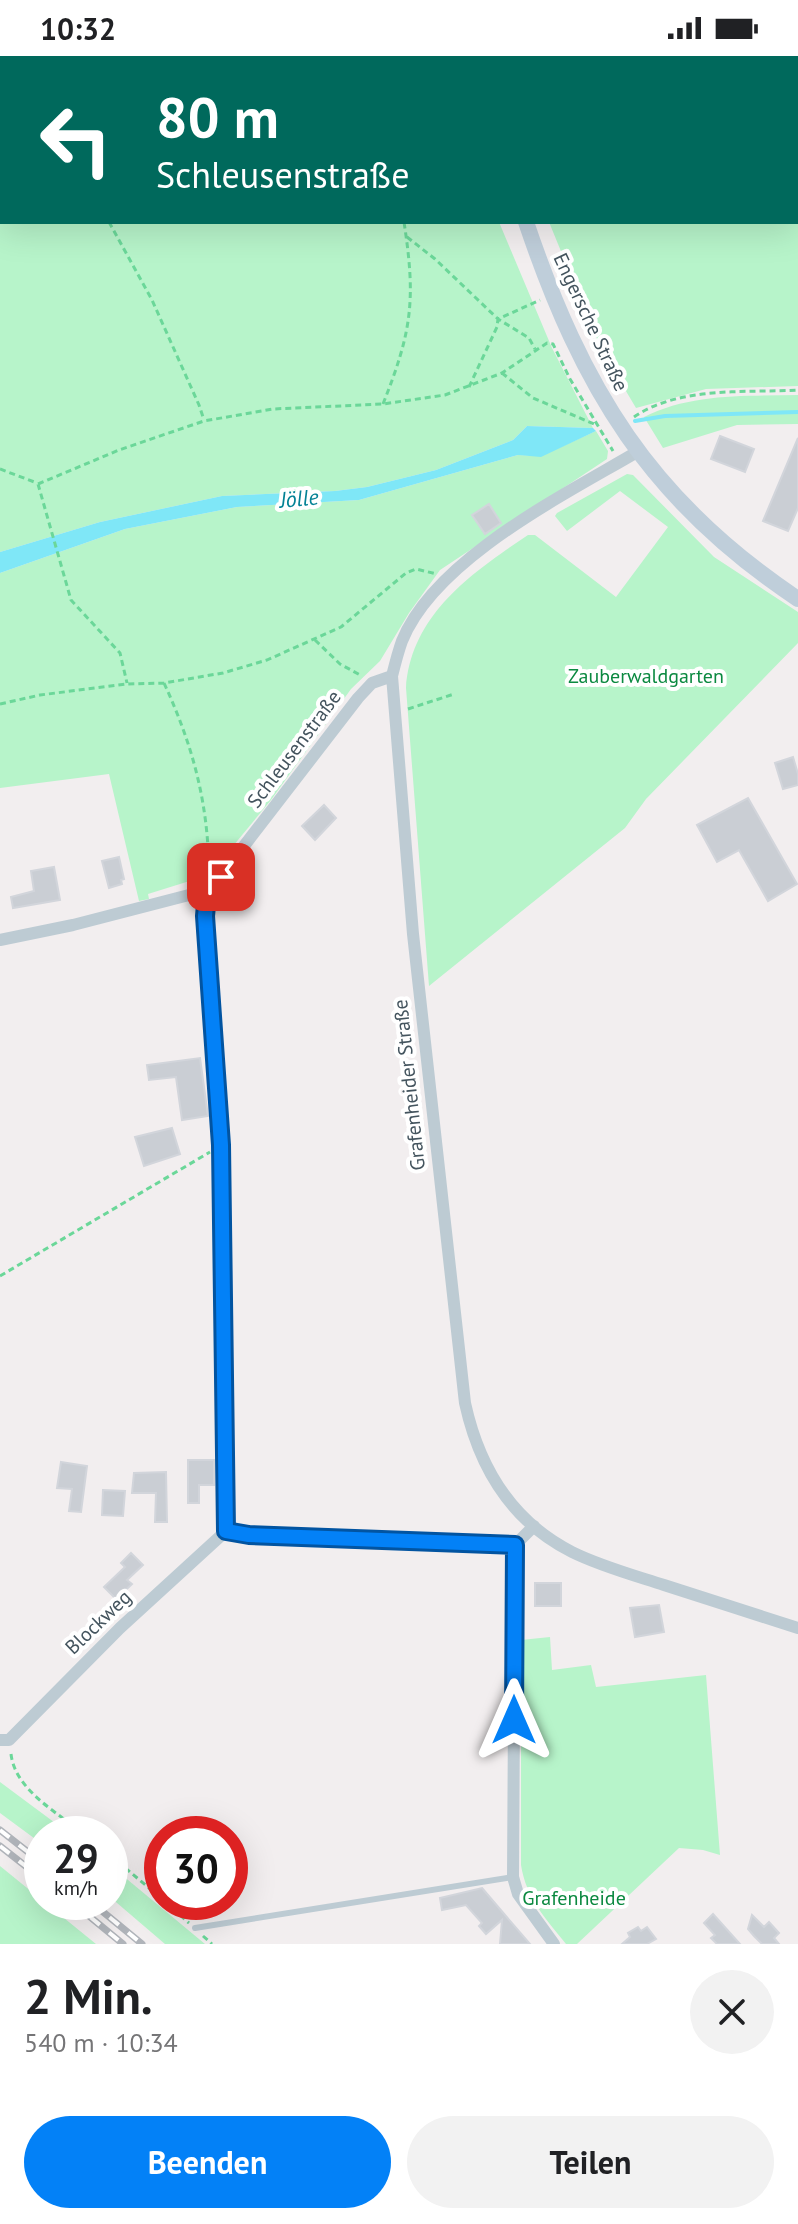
<!DOCTYPE html>
<html lang="de">
<head>
<meta charset="utf-8">
<style>
	:root { --surface:#fff; --page:#f2f2f2; --text:#202124; --muted:#757577; --accent:#0381f7 }
	body { margin:0; font-family:"PT Sans",sans-serif; background:var(--page); color:var(--text); height:100vh; display:flex; flex-direction:column; font-size:30px; white-space:nowrap }
	* { box-sizing:border-box; margin:0 }
	p { font-size:26px; color:var(--muted) }
	.icon { flex:none; width:44px; height:44px; fill:none; stroke:currentColor; stroke-width:2; stroke-linecap:round; stroke-linejoin:round }
	.map { position:relative; height:1888px; overflow:hidden }
	.details { display:flex; flex-direction:column; background:var(--surface); flex:1 }
	.details>* { flex:none }
	.top-card { position:absolute; left:0px; top:0px; width:798px; height:168px; box-shadow:0 8px 32px #0002; background:#00695c; color:#fff; overflow:hidden }
	.speed { position:absolute; left:24px; top:1760px; display:flex; gap:16px; font-size:40px; font-weight:700; text-align:center }
	.speed>* { display:grid; place-content:center; width:104px; height:104px; border-radius:50%; background:var(--surface); box-shadow:0 8px 32px #0002; line-height:1 }
	.speed small { font-size:20px; font-weight:400 }
	.speed .limit { border:12px solid #d22; background:#fff; color:#111 }
	.pin { position:absolute; display:grid; place-items:center; width:68px; height:68px; color:#fff; margin:-34px; border-radius:16px; box-shadow:0 4px 12px #0006 }
	.me { position:absolute; width:88px; margin:-44px; rotate:0deg; stroke-linejoin:round; filter:drop-shadow(0 0 6px #0008) }
	.turn { display:flex; align-items:center; gap:28px; height:168px; padding:0 24px; font-size:36px }
	.turn .icon { width:104px; height:104px; stroke-width:2.5 }
	.turn b { display:block; font-size:56px; line-height:68px }
	.round { display:grid; place-items:center; flex:none; width:84px; height:84px; border-radius:42px; background:var(--page) }
	.headline { display:flex; align-items:center; justify-content:space-between; height:136px; padding:0 24px }
	h1 { font-size:48px; font-weight:700; line-height:60px }
	.cta { display:flex; gap:16px; margin-top:auto; padding:16px 24px }
	.cta a { flex:1; height:92px; border-radius:48px; background:var(--accent); color:#fff; font-size:32px; font-weight:700; line-height:92px; text-align:center }
	.cta a+a { background:var(--page); color:var(--text) }
	.status { display:flex; justify-content:space-between; align-items:center; height:56px; padding:0 40px; background:var(--surface); direction:ltr }
	.status svg { height:22px; fill:currentColor }
	.map>svg:first-child { display:block }
	.green { fill:#b7f4ca }
	.water { fill:#7fe7f7 }
	.lines { fill:none; stroke-linecap:round; stroke-linejoin:round }
	.stream { stroke:#7fe7f7; stroke-width:4 }
	.building { fill:#caced4; stroke:#d2d5db; stroke-width:2 }
	.path { stroke:#6bd799; stroke-width:3; stroke-dasharray:6 4; stroke-linecap:butt }
	.lane { stroke:#bdcbd3; stroke-width:6 }
	.street { stroke:#bdcbd3; stroke-width:12 }
	.secondary { stroke:#bfceda; stroke-width:16 }
	.rail-casing { stroke:#b0b4ba; stroke-width:7 }
	.rail { stroke:#fff; stroke-width:4; stroke-dasharray:12; stroke-linecap:butt }
	.route-casing { stroke:#0254a1; stroke-width:20 }
	.route { stroke:#0381f7; stroke-width:14 }
	.labels { text-anchor:middle; dominant-baseline:central; stroke-width:8; stroke-linejoin:round; paint-order:stroke }
	.street-label { font-size:20px; fill:#44545e; stroke:#fff }
	.park-label { font-size:20px; fill:#0b8940; stroke:#fff }
	.water-label { font-size:22px; font-style:italic; fill:#038295; stroke:#fff }
</style>
</head>
<body>
<div class="status"><b>10:32</b><svg viewBox="0 0 49 12"><path d="M0 12V9h3v3zM5 12V6h3v6zM10 12V3h3v9zM15 12V0h3v12zM26 1h20v11H26zM47 4h2v5h-2z"/></svg></div>
<div class="map">
<svg width="798" height="1888" viewBox="0 0 798 1888">
	<rect width="100%" height="100%" fill="#f2eeef"/>
	<!-- green -->
	<path class="green" d="M 0,0 L 447,0 L 447,2 L 2,2 L 2,166 L 499,166 L 552,292 L 593,372 L 527,370 L 513,384 L 436,414 L 367,431 L 335,435 L 222,440 L 100,466 L 0,496 Z
		M 661,0 L 798,0 L 798,330 L 706,333 L 636,352 L 601,293 L 549,166 L 796,166 L 796,2 L 660,2 Z
		M 798,339 L 798,368 L 737,369 L 663,392 L 644,361 C 691,337 746,340 798,339 Z
		M 596,375 L 608,395 L 607,403 L 440,514 L 409,557 L 380,605 L 351,633 L 271,744 L 214,813 L 196,823 L 148,838 L 149,843 L 139,845 L 109,718 L 0,732 L 0,517 L 125,473 L 237,451 L 359,444 L 518,399 L 541,400 Z
		M 627,418 L 633,419 L 714,501 L 798,556 L 798,587 L 646,743 L 625,772 L 429,930 L 406,632 C 411,559 471,517 528,479 L 535,479 L 616,541 L 668,471 L 620,435 L 567,475 L 555,460 L 557,457 Z
		M 550,1581 L 552,1614 L 591,1609 L 596,1631 L 706,1619 L 720,1799 L 703,1794 L 679,1792 L 577,1888 L 566,1888 C 546,1863 526,1842 521,1809 L 521,1584 Z
		M 0,1726 L 70,1778 L 42,1778 L 42,1788 L 0,1757 Z
		M 110,1809 L 205,1888 L 165,1888 L 110,1841 Z
		M 0,1810 L 96,1888 L 0,1888 Z"/>
	<!-- water -->
	<path class="water" d="M 527,370 L 593,372 L 596,375 L 541,401 L 518,399 L 359,444 L 237,451 L 125,473 L 0,517 L 0,496 L 100,466 L 222,440 L 335,435 L 367,431 L 436,414 L 513,384 Z"/>
	<g class="lines">
		<!-- stream -->
		<path class="stream" d="M 635,365 L 665,360 L 798,356"/>
	</g>
	<!-- building -->
	<path class="building" d="M 720,380 L 754,393 L 745,416 L 711,403 Z
		M 798,382 L 798,452 L 788,475 L 763,465 Z
		M 489,448 L 501,467 L 485,478 L 472,459 Z
		M 793,701 L 798,718 L 798,729 L 783,733 L 775,707 Z
		M 748,742 L 797,828 L 768,845 L 739,794 L 717,806 L 697,769 Z
		M 324,749 L 336,762 L 315,784 L 302,770 Z
		M 119,801 L 124,823 L 121,824 L 122,828 L 109,832 L 102,805 Z
		M 54,811 L 60,844 L 13,852 L 11,841 L 34,835 L 31,815 Z
		M 200,1002 L 208,1060 L 182,1064 L 176,1021 L 149,1024 L 147,1009 Z
		M 172,1072 L 180,1098 L 144,1110 L 135,1081 Z
		M 188,1404 L 214,1404 L 214,1429 L 199,1429 L 199,1447 L 188,1447 Z
		M 61,1406 L 87,1410 L 81,1456 L 69,1455 L 72,1433 L 57,1432 Z
		M 166,1416 L 167,1466 L 155,1466 L 156,1437 L 132,1437 L 134,1417 Z
		M 103,1434 L 125,1435 L 123,1460 L 102,1459 Z
		M 131,1497 L 143,1509 L 127,1524 L 132,1528 L 116,1543 L 104,1531 L 125,1511 L 121,1507 Z
		M 535,1527 L 561,1527 L 561,1550 L 535,1550 Z
		M 659,1549 L 664,1576 L 635,1581 L 630,1552 Z
		M 482,1832 L 505,1859 L 530,1888 L 500,1888 L 502,1864 L 486,1878 L 479,1870 L 482,1867 L 466,1849 L 442,1854 L 440,1842 Z
		M 713,1858 L 740,1888 L 717,1888 L 711,1882 L 715,1879 L 704,1867 Z
		M 752,1859 L 764,1871 L 769,1866 L 779,1877 L 774,1882 L 779,1888 L 762,1888 L 754,1880 L 748,1873 Z
		M 638,1871 L 641,1875 L 647,1871 L 656,1883 L 647,1888 L 622,1888 L 630,1881 L 628,1877 Z"/>
	<g class="lines">
		<!-- path -->
		<path class="path" d="M 353,0 L 354,2
			M 149,2 L 152,0
			M 0,81 L 2,81
			M 109,166 L 152,244 L 199,349 L 204,364
			M 407,181 L 435,203 L 498,263 L 529,282 L 535,293
			M 502,317 L 533,342 L 594,368
			M 469,331 L 497,271 L 498,263 L 540,244
			M 383,348 C 412,275 416,244 404,166
			M 634,361 C 679,330 745,337 798,334
			M 0,413 L 37,427
			M 38,428 L 119,394 L 204,365 L 273,353 L 383,348 L 445,339 L 502,317 L 547,287 L 553,288 L 570,323 L 613,395
			M 38,428 L 71,544 L 120,597 L 127,627
			M 315,584 L 340,608 L 362,620
			M 164,627 C 193,690 208,746 209,816
			M 0,648 L 40,639 L 127,628 L 164,627 L 223,617 L 267,604 L 341,571 L 406,517 L 416,513 L 437,518
			M 408,653 L 454,638
			M 0,1220 L 210,1096
			M 11,1698 C 15,1734 58,1757 84,1778
			M 110,1799 L 162,1843
			M 165,1846 L 189,1867
			M 203,1880 L 212,1888"/>
		<!-- lane -->
		<path class="lane" d="M 195,1872 L 513,1821"/>
		<!-- street -->
		<path class="street" d="M 637,396 C 564,439 435,503 402,585 C 398,596 395,608 392,620 L 413,878 L 465,1347 C 479,1411 511,1465 572,1496 C 600,1510 633,1519 664,1529 C 709,1543 753,1558 798,1572
			M 0,884 L 73,869 L 189,839 L 207,838
			M 534,1470 L 515,1489 L 513,1821 L 518,1838 L 554,1888
			M 226,1475 L 221,1089 L 205,860 L 207,838 L 358,642 L 372,627 L 392,620
			M 226,1475 L 249,1479 L 515,1489
			M 0,1684 L 9,1684 L 120,1572 L 226,1475"/>
		<!-- secondary -->
		<path class="secondary" d="M 476,0 L 476,2
			M 526,166 C 582,332 650,445 798,543"/>
		<!-- rail casing -->
		<g class="rail-casing">
			<path id="rail" d="M 0,1774 L 42,1807
				M 0,1790 L 42,1823
				M 72,1846 L 123,1888
				M 91,1846 L 142,1888"/>
		</g>
		<!-- rail -->
		<use href="#rail" class="rail"/>
	</g>
	<g class="lines">
		<!-- route casing -->
		<g class="route-casing">
			<path id="route" d="M 221,821 L 207,838 L 205,860 L 221,1089 L 226,1475 L 249,1479 L 515,1489 L 514,1664"/>
		</g>
		<!-- route -->
		<use href="#route" class="route"/>
	</g>
	<g class="labels">
		<!-- street labels -->
		<g class="street-label">
			<text transform="translate(591 266) rotate(65)">Engersche Straße</text>
			<text transform="translate(294 693) rotate(-53)">Schleusenstraße</text>
			<text transform="translate(409 1029) rotate(-96)">Grafenheider Straße</text>
			<text transform="translate(98 1566) rotate(-44)">Blockweg</text>
		</g>
		<!-- park labels -->
		<g class="park-label">
			<text x="646" y="620">Zauberwaldgarten</text>
			<text x="574" y="1842">Grafenheide</text>
		</g>
		<!-- water labels -->
		<g class="water-label">
			<text transform="translate(299 442) rotate(-5)">Jölle</text>
		</g>
	</g>
</svg>
<div class="speed"><div>29<small>km/h</small></div><div class="limit">30</div></div>
<div class="pin" style="left:221px;top:821px;background:#d93025"><svg class="icon" aria-label="arrive" viewBox="0 0 24 24"><path d="M6 21V4h12l-3 4 3 4H6"/></svg></div>
<svg class="me" style="left:514px;top:1664px" viewBox="-20 -20 40 40"><path d="M0-17L14 15 0 8-14 15z" fill="#0381f7" stroke="#fff" stroke-width="4"/></svg>
<div class="top-card">
<div class="turn"><svg class="icon" aria-label="left" viewBox="0 0 24 24"><path d="M17 20v-9H6M10 6l-5 5 5 5"/></svg><div><b>80 m</b>Schleusenstraße</div></div>
</div>
</div>
<section class="details">
<div class="headline"><div><h1>2 Min.</h1><p>540 m · 10:34</p></div><a class="round"><svg class="icon" aria-label="close" viewBox="0 0 24 24"><path d="M6 6l12 12M18 6L6 18"/></svg></a></div>
<div class="cta"><a>Beenden</a><a>Teilen</a></div>
</section>
</body>
</html>
